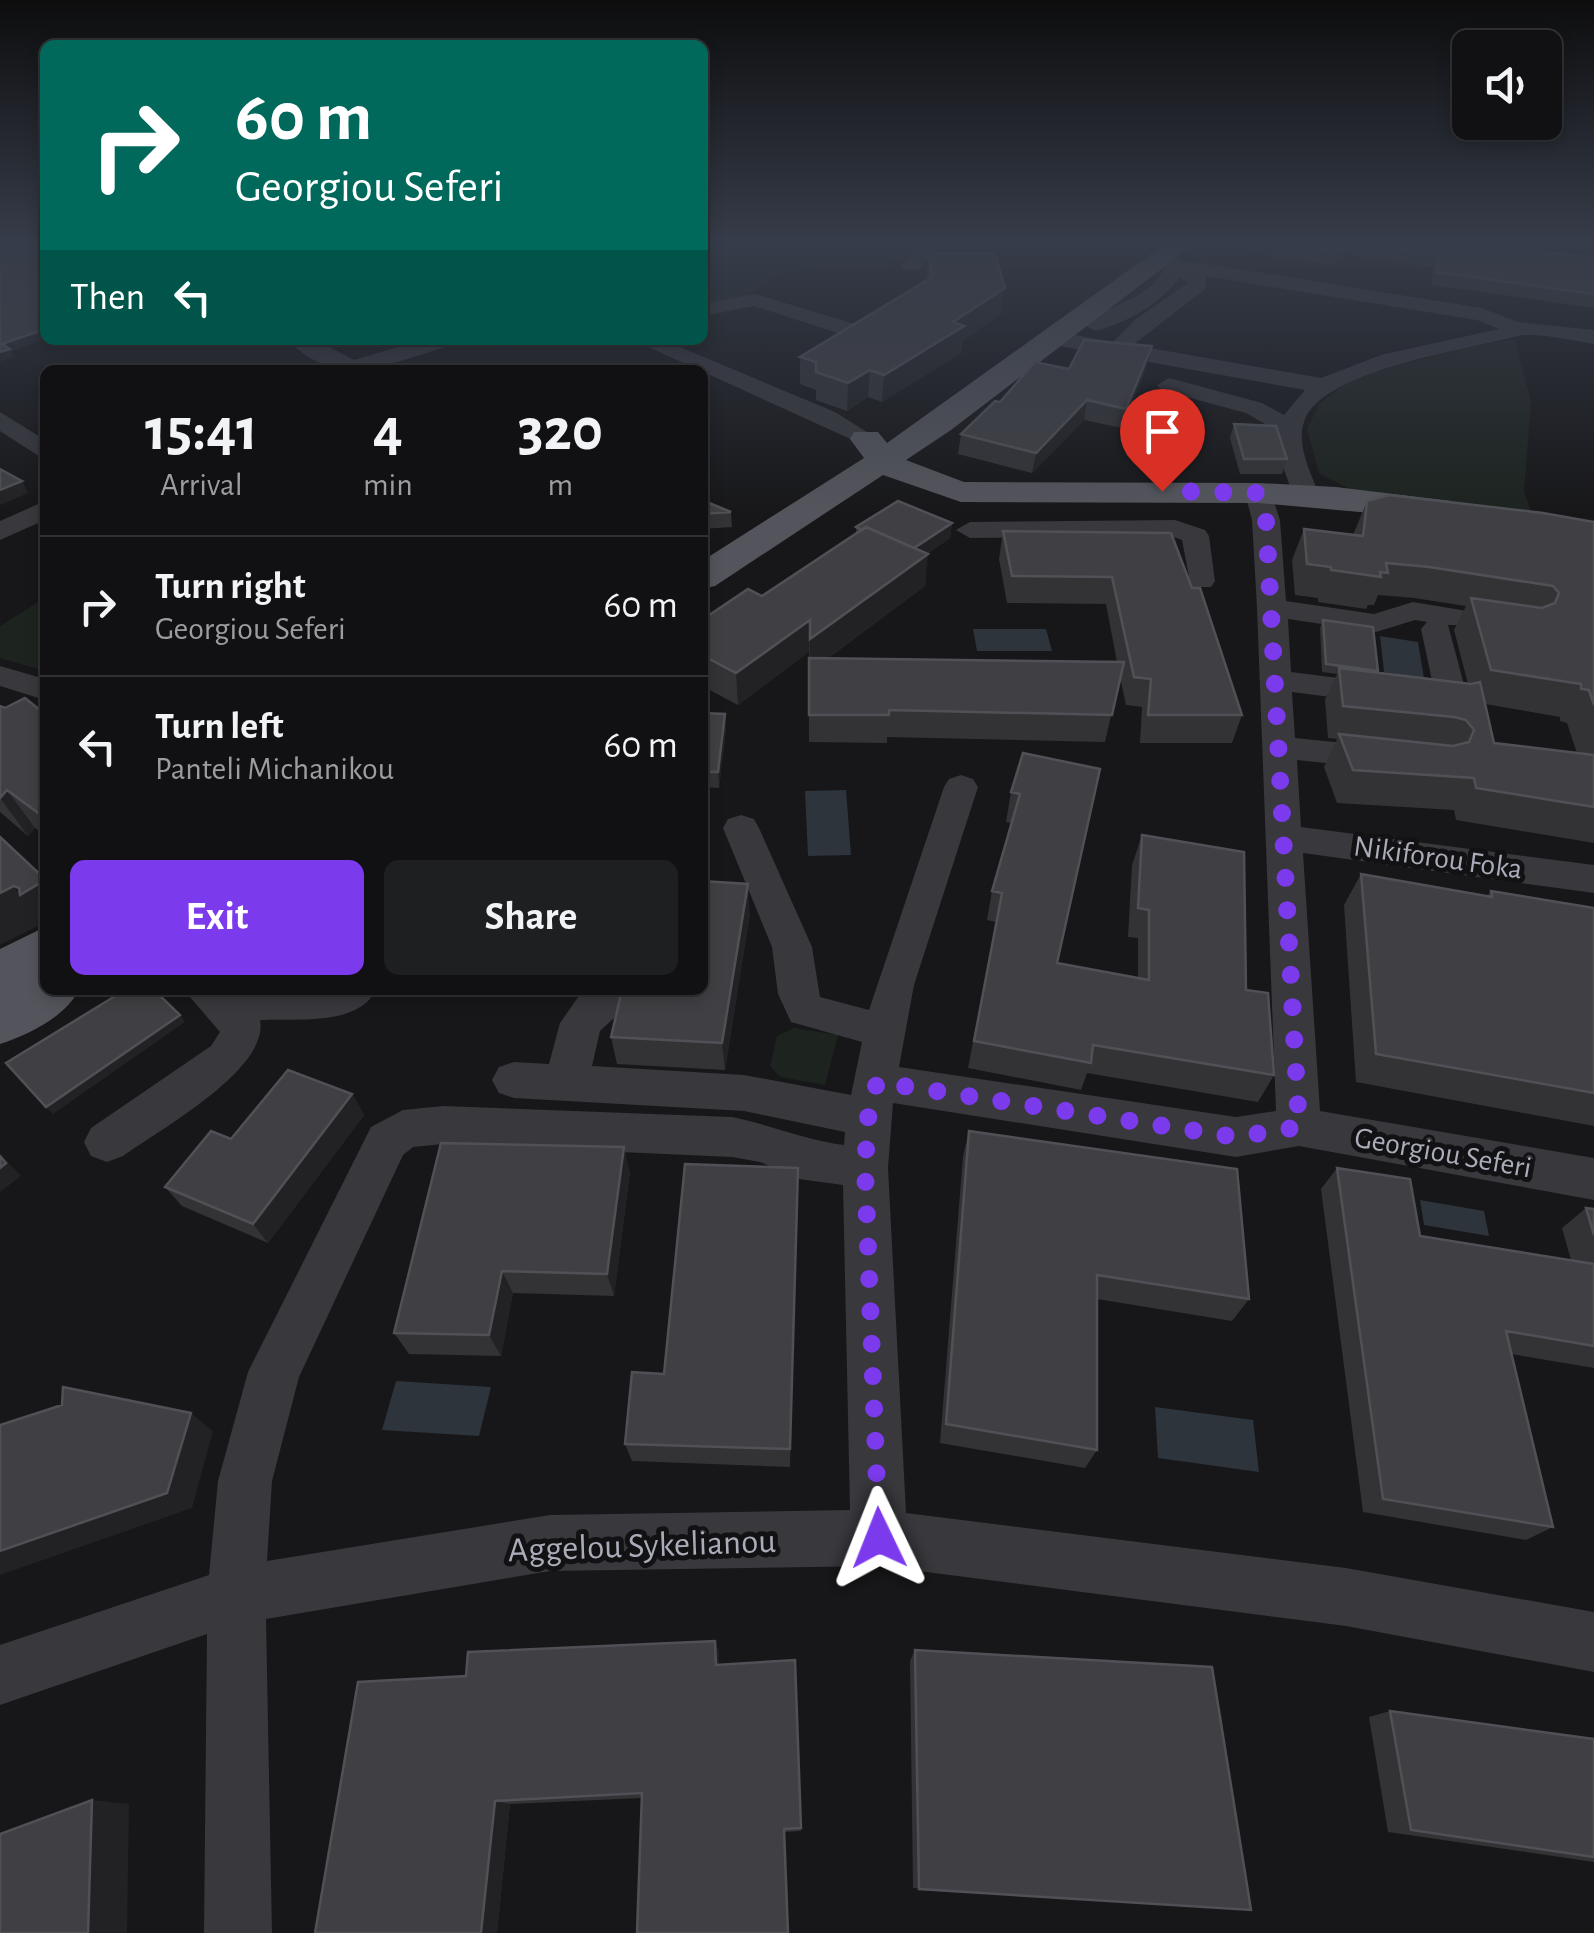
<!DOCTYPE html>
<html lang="en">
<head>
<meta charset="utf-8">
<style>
	:root { --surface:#111113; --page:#1e1f21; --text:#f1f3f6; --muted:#9c9da0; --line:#303133; --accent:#7c3aed }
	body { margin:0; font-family:"Alegreya Sans",sans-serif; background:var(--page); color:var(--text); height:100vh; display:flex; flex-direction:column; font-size:38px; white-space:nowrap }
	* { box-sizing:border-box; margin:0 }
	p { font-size:32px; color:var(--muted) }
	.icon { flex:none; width:55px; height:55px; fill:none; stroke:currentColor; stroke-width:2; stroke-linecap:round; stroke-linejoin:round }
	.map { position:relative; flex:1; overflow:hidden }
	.details { position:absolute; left:40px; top:365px; width:668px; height:630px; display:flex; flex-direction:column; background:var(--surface); border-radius:15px; box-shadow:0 5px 15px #0003,0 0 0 2px var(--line) }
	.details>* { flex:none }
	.top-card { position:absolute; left:40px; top:40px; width:668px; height:305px; border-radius:15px; box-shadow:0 5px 15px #0003,0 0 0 2px var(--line); background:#00695c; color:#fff; overflow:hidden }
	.tools { position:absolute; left:1452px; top:30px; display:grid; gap:20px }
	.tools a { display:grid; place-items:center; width:110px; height:110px; border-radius:15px; background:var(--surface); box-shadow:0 5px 15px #0003,0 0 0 2px var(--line); font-size:50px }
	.pin { position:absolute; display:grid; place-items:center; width:85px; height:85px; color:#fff; margin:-102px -42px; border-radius:50% 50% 50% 0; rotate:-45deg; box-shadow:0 0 10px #0007 }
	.pin .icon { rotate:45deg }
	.me { position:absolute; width:110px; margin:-55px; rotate:358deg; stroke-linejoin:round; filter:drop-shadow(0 0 8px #0008) }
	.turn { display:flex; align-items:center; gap:35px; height:210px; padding:0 30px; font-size:45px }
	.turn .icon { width:130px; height:130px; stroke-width:2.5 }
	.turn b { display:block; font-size:70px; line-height:85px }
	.then { display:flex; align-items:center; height:95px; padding:0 30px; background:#0003; gap:20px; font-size:38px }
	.eta { display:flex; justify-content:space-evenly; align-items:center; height:170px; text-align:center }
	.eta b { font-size:60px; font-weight:700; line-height:70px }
	.action { display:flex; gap:20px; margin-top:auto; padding:20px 30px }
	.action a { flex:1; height:115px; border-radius:15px; background:var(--accent); color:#fff; font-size:40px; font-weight:700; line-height:115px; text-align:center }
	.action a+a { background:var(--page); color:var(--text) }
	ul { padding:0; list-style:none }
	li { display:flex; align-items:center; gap:30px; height:140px; padding:0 30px; border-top:2px solid var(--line) }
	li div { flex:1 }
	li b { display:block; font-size:38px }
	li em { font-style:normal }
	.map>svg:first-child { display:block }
	.green { fill:#1d231f }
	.water { fill:#2d343c }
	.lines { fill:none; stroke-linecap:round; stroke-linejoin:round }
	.minor { fill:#38383d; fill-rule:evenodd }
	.major { fill:#54555c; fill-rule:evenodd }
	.wall { fill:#333336; fill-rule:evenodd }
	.shaded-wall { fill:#222224 }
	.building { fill:#404044; stroke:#505156; stroke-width:2.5 }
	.route { stroke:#7c3aed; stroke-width:18; stroke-dasharray:0 32.4 }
	.labels { text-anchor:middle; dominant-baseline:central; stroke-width:10; stroke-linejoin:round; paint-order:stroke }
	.street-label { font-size:30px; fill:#aaacb8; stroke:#121214 }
	.near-street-label { font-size:35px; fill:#aaacb8; stroke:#121214 }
</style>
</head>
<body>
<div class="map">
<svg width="1594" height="1933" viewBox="0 0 1594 1933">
	<rect width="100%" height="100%" fill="#171719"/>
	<!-- green -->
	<path class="green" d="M 703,244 L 912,244 L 890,267 L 778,273 L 734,305 L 703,313 Z
		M 1515,339 L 1531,402 L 1524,492 L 1531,511 L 1351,490 L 1319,473 L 1307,429 L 1320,403 L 1353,378 L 1460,349 Z
		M 45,598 L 45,671 L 0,658 L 0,626 Z
		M 794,1028 L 838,1035 L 825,1085 L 780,1077 L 770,1066 L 777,1036 Z"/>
	<!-- water -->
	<path class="water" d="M 973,629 L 1046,629 L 1052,651 L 977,651 Z
		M 1380,636 L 1418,642 L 1424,678 L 1384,672 Z
		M 846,790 L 851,855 L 808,856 L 805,791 Z
		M 1420,1200 L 1484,1211 L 1489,1236 L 1424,1225 Z
		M 396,1381 L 491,1387 L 479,1436 L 382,1430 Z
		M 1155,1407 L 1253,1420 L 1259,1472 L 1158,1458 Z"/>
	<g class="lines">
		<!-- minor -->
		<path class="minor" d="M 922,244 L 942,244 L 918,270 L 904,270 L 901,266 Z
			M 1166,250 L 1181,260 L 1482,308 L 1518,322 L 1594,330 L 1594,344 C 1575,341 1534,332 1518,336 C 1471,349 1320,370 1304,422 C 1296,445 1311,473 1319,495 L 1306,503 L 1293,495 L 1280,458 L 1277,431 L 1246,413 L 1161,390 L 1157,385 L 1169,378 L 1262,403 L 1284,415 L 1305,390 L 1054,345 L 1043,338 L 1054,331 L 1113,342 L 1136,319 L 1188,283 L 1180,277 C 1161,303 1127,323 1095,331 L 1084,325 C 1107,303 1152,300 1165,266 L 1156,256 ZM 1206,276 L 1477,320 L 1499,329 L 1381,355 L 1321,378 L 1133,345 L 1205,289 Z
			M 755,294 L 861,326 L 864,331 L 853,338 L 754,306 L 702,316 L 702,304 Z
			M 288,340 L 316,340 L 354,360 L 421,340 L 455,340 L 452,345 C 395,362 335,391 288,340 Z
			M 633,340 L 663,340 L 835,412 L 878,439 L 866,446 Z
			M 0,412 L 45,440 L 45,460 L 0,431 Z
			M 1258,485 L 1271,493 L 1280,520 L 1286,601 L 1374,614 L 1413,602 L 1479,613 L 1483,619 L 1479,625 L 1448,625 L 1469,703 L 1464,710 L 1453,713 L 1292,692 L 1295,738 L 1384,747 L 1396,750 L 1401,758 L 1396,766 L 1384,769 L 1297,760 L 1301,827 L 1594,865 L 1594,893 L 1303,853 L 1320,1111 L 1594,1158 L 1594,1200 L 1299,1146 L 1236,1157 L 893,1103 L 888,1168 L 906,1513 L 1346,1568 L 1594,1612 L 1594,1672 L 1346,1626 L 879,1566 L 550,1571 L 266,1619 L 272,1933 L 204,1933 L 207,1634 L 0,1705 L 0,1645 L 209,1575 L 218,1481 L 248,1372 L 371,1127 L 403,1110 L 443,1106 L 732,1117 C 771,1125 805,1140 844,1145 L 845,1132 L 744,1111 L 514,1098 L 499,1093 L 492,1080 L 499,1067 L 514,1062 L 549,1064 L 560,1023 L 583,990 L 623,990 L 614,1018 L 600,1031 L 592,1066 L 744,1075 L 851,1095 L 862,1042 L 791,1022 L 778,994 L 772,947 L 723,828 L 728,819 L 741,815 L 754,819 L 759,828 L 812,947 L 820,997 L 869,1010 L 944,787 L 949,779 L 961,775 L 973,779 L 978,787 L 914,985 L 899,1067 L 1236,1117 L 1276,1111 L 1257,608 L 1252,520 L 1245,493 ZM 1288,619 L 1376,632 L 1415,620 L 1427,622 L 1421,629 L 1434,690 L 1291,672 ZM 443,1144 L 732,1157 L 760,1162 L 799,1179 L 843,1185 L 850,1510 L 550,1515 L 267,1561 L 272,1481 L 299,1377 L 403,1155 L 413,1147 Z
			M 45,501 L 45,520 L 0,540 L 0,521 Z
			M 1175,520 L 1205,530 L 1209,536 L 1215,581 L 1211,587 L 1191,587 L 1182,540 L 1171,536 L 970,538 L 956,530 L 970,522 Z
			M 0,666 L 45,679 L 45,700 L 0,686 Z
			M 184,990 L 376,990 C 357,1027 296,1018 260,1020 C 270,1069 159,1130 123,1156 L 107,1162 L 91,1156 L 84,1142 L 91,1128 L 211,1046 L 220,1032 Z"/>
		<!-- major -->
		<path class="major" d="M 1165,244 L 1194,244 L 951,430 L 906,460 L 964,482 L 1258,483 L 1336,487 L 1451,501 L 1457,508 L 1451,515 L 1439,519 L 1258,503 L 961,502 L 883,475 L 715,586 L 702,589 L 702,561 L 864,458 L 850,439 L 854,432 L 878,432 L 887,443 Z
			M 45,927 L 45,990 L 79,990 C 65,1017 28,1035 0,1044 L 0,949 Z"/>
	</g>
	<!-- wall -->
	<path class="wall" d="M 1224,244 L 1514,244 L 1515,248 L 1594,258 L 1594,308 L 1432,285 L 1433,267 L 1339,253 L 1334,265 L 1254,253 L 1255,249 Z
		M 928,253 L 1001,314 L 962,341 L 961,353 L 882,402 L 868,397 L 847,411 L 816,400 L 816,390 L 800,384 L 800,357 L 927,280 Z
		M 1147,366 L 1122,428 L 1084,420 L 1032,473 L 958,454 L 961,434 L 1000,402 L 1069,369 Z
		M 1234,424 L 1287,459 L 1282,474 L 1240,474 L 1230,438 Z
		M 1367,501 L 1594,522 L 1594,843 L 1456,820 L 1454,810 L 1337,803 L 1324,767 L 1337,739 L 1328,738 L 1325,700 L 1337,674 L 1322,672 L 1320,627 L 1323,620 L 1378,671 L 1377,673 L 1468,684 L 1454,630 L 1466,606 L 1414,598 L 1378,595 L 1374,605 L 1368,605 L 1366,609 L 1318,602 L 1318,598 L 1295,595 L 1292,560 L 1304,529 L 1353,535 ZM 1485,704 L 1560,717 L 1560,721 L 1567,723 L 1577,753 L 1494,743 Z
		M 731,512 L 732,527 L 702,529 L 702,514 Z
		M 952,523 L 950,538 L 927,554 L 925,586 L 827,659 L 1117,662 L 1106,604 L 1007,603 L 999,559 L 1003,531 L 1171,533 L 1242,715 L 1232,743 L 1140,743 L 1142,707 L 1126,705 L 1120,677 L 1105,742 L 887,737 L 887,743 L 809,742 L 809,652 L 738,705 L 702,686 L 702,620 L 762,596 L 856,534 L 856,527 Z
		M 0,706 L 45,714 L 45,835 L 35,828 L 28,836 L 0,812 Z
		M 702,713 L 726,729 L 719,788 L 702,787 Z
		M 1023,753 L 1057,963 L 1138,978 L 1138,938 L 1128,937 L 1132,865 L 1142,835 L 1246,990 L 1274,1075 L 1258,1102 L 1087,1073 L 1081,1090 L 968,1068 L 996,922 L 987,920 L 992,891 L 1011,823 L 1006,822 L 1011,792 Z
		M 1361,874 L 1487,896 L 1491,891 L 1594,908 L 1594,1126 L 1356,1082 L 1344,905 Z
		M 750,913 L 725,1070 L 617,1064 L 611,1037 Z
		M 352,1094 L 364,1115 L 268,1243 L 182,1206 L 165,1187 L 231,1139 Z
		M 969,1131 L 1249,1299 L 1232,1321 L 1097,1299 L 1097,1450 L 1085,1468 L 940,1443 L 963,1156 Z
		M 798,1168 L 790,1467 L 632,1461 L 625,1444 L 664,1374 Z
		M 1337,1168 L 1420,1236 L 1571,1260 L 1562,1228 L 1586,1208 L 1594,1209 L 1594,1368 L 1511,1354 L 1553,1527 L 1526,1540 L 1363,1512 L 1321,1189 Z
		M 630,1172 L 614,1296 L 513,1293 L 501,1356 L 409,1354 L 394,1333 Z
		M 915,1650 L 1251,1910 L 913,1888 L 910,1661 Z
		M 719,1651 L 719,1664 L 801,1828 L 801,1831 L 785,1832 L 642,1798 L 510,1804 L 497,1933 L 466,1676 Z
		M 1390,1711 L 1594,1739 L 1594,1862 L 1388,1832 L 1369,1717 Z"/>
	<!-- shaded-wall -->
	<path class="shaded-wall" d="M 1005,288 L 1001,314 L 962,341 L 961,353 L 882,402 L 884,375 L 953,322 Z
		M 45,329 L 45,339 L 11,351 L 14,357 L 0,362 L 2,344 Z
		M 1152,346 L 1147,366 L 1122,428 L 1126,409 Z
		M 870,370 L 868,397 L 847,411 L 848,383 Z
		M 1087,400 L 1084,420 L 1032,473 L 1036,453 Z
		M 22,481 L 28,493 L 0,505 L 0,490 Z
		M 952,523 L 950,538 L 909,567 L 910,552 Z
		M 928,554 L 925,586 L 809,672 L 810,639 Z
		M 810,620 L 809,652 L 738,705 L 736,673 Z
		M 725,714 L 726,729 L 719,788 L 718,772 Z
		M 7,790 L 35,828 L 28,836 L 0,798 Z
		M 45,880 L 45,927 L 42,924 L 0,945 L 0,893 L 14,886 L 20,895 Z
		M 748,884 L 750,913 L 725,1070 L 722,1043 Z
		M 180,1015 L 185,1022 L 53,1114 L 46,1107 Z
		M 352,1094 L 364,1115 L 268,1243 L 253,1224 Z
		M 624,1147 L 630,1172 L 614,1296 L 607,1274 Z
		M 0,1154 L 21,1176 L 0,1192 Z
		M 502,1271 L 513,1293 L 501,1356 L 489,1335 Z
		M 191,1413 L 213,1431 L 192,1508 L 0,1575 L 0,1551 Z
		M 715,1641 L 719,1651 L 719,1674 L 716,1665 Z
		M 92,1800 L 129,1804 L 127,1933 L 88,1933 Z
		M 495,1801 L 510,1804 L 497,1933 L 481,1933 Z"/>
	<!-- building -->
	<path class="building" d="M 0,244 L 45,244 L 45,329 L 2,344 L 10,349 L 0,352 Z
		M 1281,244 L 1342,244 L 1339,252 Z
		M 1364,244 L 1514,244 L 1515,248 L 1594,258 L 1594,294 L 1437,272 L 1438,254 Z
		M 928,253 L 995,253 L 1005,288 L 953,322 L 964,326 L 884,375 L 870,370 L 848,383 L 816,372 L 816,362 L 800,357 L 932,277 Z
		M 1084,340 L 1152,346 L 1126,409 L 1087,400 L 1036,453 L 961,434 L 995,401 L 1000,402 L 1035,362 L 1069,369 Z
		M 1234,424 L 1276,426 L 1287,459 L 1244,459 Z
		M 0,469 L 22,481 L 0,490 Z
		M 1389,495 L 1543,513 L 1594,522 L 1594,705 L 1589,690 L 1581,689 L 1581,684 L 1491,670 L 1471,598 L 1542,608 L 1555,603 L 1559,593 L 1553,586 L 1429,567 L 1386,563 L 1388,573 L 1380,572 L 1381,577 L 1331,570 L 1331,567 L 1307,564 L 1304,529 L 1363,536 L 1367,501 Z
		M 702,500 L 731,512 L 702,514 Z
		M 898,501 L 952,523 L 914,548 L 866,527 L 862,530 L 856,527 Z
		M 866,527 L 928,554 L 810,639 L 810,620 L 736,673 L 702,655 L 702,620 L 748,589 L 762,596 Z
		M 1003,531 L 1171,533 L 1192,588 L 1200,588 L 1242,715 L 1148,715 L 1151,679 L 1134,677 L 1112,577 L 1012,576 Z
		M 1323,620 L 1373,627 L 1378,671 L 1326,664 Z
		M 809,658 L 1124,662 L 1112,715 L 889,710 L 889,715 L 809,715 Z
		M 1339,668 L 1471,684 L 1480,682 L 1494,743 L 1594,755 L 1594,807 L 1476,788 L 1474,778 L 1353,770 L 1339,734 L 1453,746 L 1469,742 L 1474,730 L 1466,720 L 1454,717 L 1343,706 Z
		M 25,698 L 45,714 L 45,818 L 7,790 L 0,798 L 0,706 L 5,708 Z
		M 702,713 L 725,714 L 718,772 L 702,772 Z
		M 1023,753 L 1100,769 L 1057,963 L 1149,980 L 1149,910 L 1138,908 L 1142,835 L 1244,852 L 1246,990 L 1268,993 L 1274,1075 L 1093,1045 L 1091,1063 L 974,1041 L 1002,893 L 992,891 L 1020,794 L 1011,792 Z
		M 0,837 L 45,879 L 45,880 L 20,895 L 19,888 L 14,886 L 0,893 Z
		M 1361,874 L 1492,897 L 1491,891 L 1594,908 L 1594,1093 L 1376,1054 Z
		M 702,881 L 748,884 L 722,1043 L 611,1037 L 622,990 L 702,990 Z
		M 125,990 L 154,990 L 180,1015 L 46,1107 L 6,1063 Z
		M 288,1070 L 352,1094 L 253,1224 L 165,1187 L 211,1131 L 231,1139 Z
		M 969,1131 L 1237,1169 L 1249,1299 L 1097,1275 L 1097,1450 L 946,1424 Z
		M 441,1143 L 624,1147 L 607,1274 L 502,1271 L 489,1335 L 394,1333 Z
		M 0,1156 L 6,1163 L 0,1168 Z
		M 685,1164 L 798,1168 L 790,1449 L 625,1444 L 632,1372 L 664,1374 Z
		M 1337,1168 L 1410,1179 L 1420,1236 L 1594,1264 L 1594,1346 L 1506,1331 L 1553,1527 L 1383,1499 Z
		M 1586,1208 L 1594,1209 L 1594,1235 Z
		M 63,1387 L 191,1413 L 167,1493 L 0,1551 L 0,1425 L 62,1405 Z
		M 715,1641 L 716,1665 L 795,1660 L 801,1828 L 784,1829 L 788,1933 L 637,1933 L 642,1793 L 495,1801 L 481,1933 L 315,1933 L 358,1682 L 466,1676 L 468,1652 Z
		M 915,1650 L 1212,1667 L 1251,1910 L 919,1889 Z
		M 1390,1711 L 1594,1739 L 1594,1857 L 1411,1830 Z
		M 92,1800 L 88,1933 L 0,1933 L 0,1834 Z"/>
	<!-- sky -->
	<linearGradient id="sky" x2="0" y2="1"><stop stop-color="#0d0d0e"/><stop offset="0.47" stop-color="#363c49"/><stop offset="1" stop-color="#363c49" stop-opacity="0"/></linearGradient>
	<rect width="1594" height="514" fill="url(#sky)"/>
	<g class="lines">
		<!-- route -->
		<path class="route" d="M 879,1538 L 865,1168 L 868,1118 L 877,1082 L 1236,1137 L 1299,1127 L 1266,520 L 1258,493 L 1162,491"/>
	</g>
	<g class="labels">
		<!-- street labels -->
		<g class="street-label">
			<text transform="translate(1438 858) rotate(8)">Nikiforou Foka</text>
			<text transform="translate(1443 1153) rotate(10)">Georgiou Seferi</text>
		</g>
		<!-- near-street labels -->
		<g class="near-street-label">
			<text transform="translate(642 1546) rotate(-2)">Aggelou Sykelianou</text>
		</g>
	</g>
</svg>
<div class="tools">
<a><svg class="icon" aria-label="sound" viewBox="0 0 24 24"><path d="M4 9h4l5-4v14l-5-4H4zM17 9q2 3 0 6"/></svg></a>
</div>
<div class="pin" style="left:1162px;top:491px;background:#d93025"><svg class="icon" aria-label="arrive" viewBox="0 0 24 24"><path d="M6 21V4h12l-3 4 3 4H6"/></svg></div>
<svg class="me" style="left:879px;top:1538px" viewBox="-20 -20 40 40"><path d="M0-17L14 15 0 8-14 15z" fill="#7c3aed" stroke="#fff" stroke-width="4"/></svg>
<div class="top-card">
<div class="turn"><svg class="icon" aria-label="right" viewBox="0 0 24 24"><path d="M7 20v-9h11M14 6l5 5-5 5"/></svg><div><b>60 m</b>Georgiou Seferi</div></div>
<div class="then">Then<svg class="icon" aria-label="left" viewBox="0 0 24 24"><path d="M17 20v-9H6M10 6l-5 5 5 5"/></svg></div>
</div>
<section class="details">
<div class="eta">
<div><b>15:41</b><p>Arrival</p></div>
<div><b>4</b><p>min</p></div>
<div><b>320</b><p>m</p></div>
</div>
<ul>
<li><svg class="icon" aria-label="right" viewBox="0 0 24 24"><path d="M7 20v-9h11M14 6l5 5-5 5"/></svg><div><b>Turn right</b><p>Georgiou Seferi</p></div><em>60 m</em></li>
<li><svg class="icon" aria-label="left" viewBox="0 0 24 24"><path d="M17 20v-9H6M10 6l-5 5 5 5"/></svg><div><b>Turn left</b><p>Panteli Michanikou</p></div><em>60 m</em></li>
</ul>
<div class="action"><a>Exit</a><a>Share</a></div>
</section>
</div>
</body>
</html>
